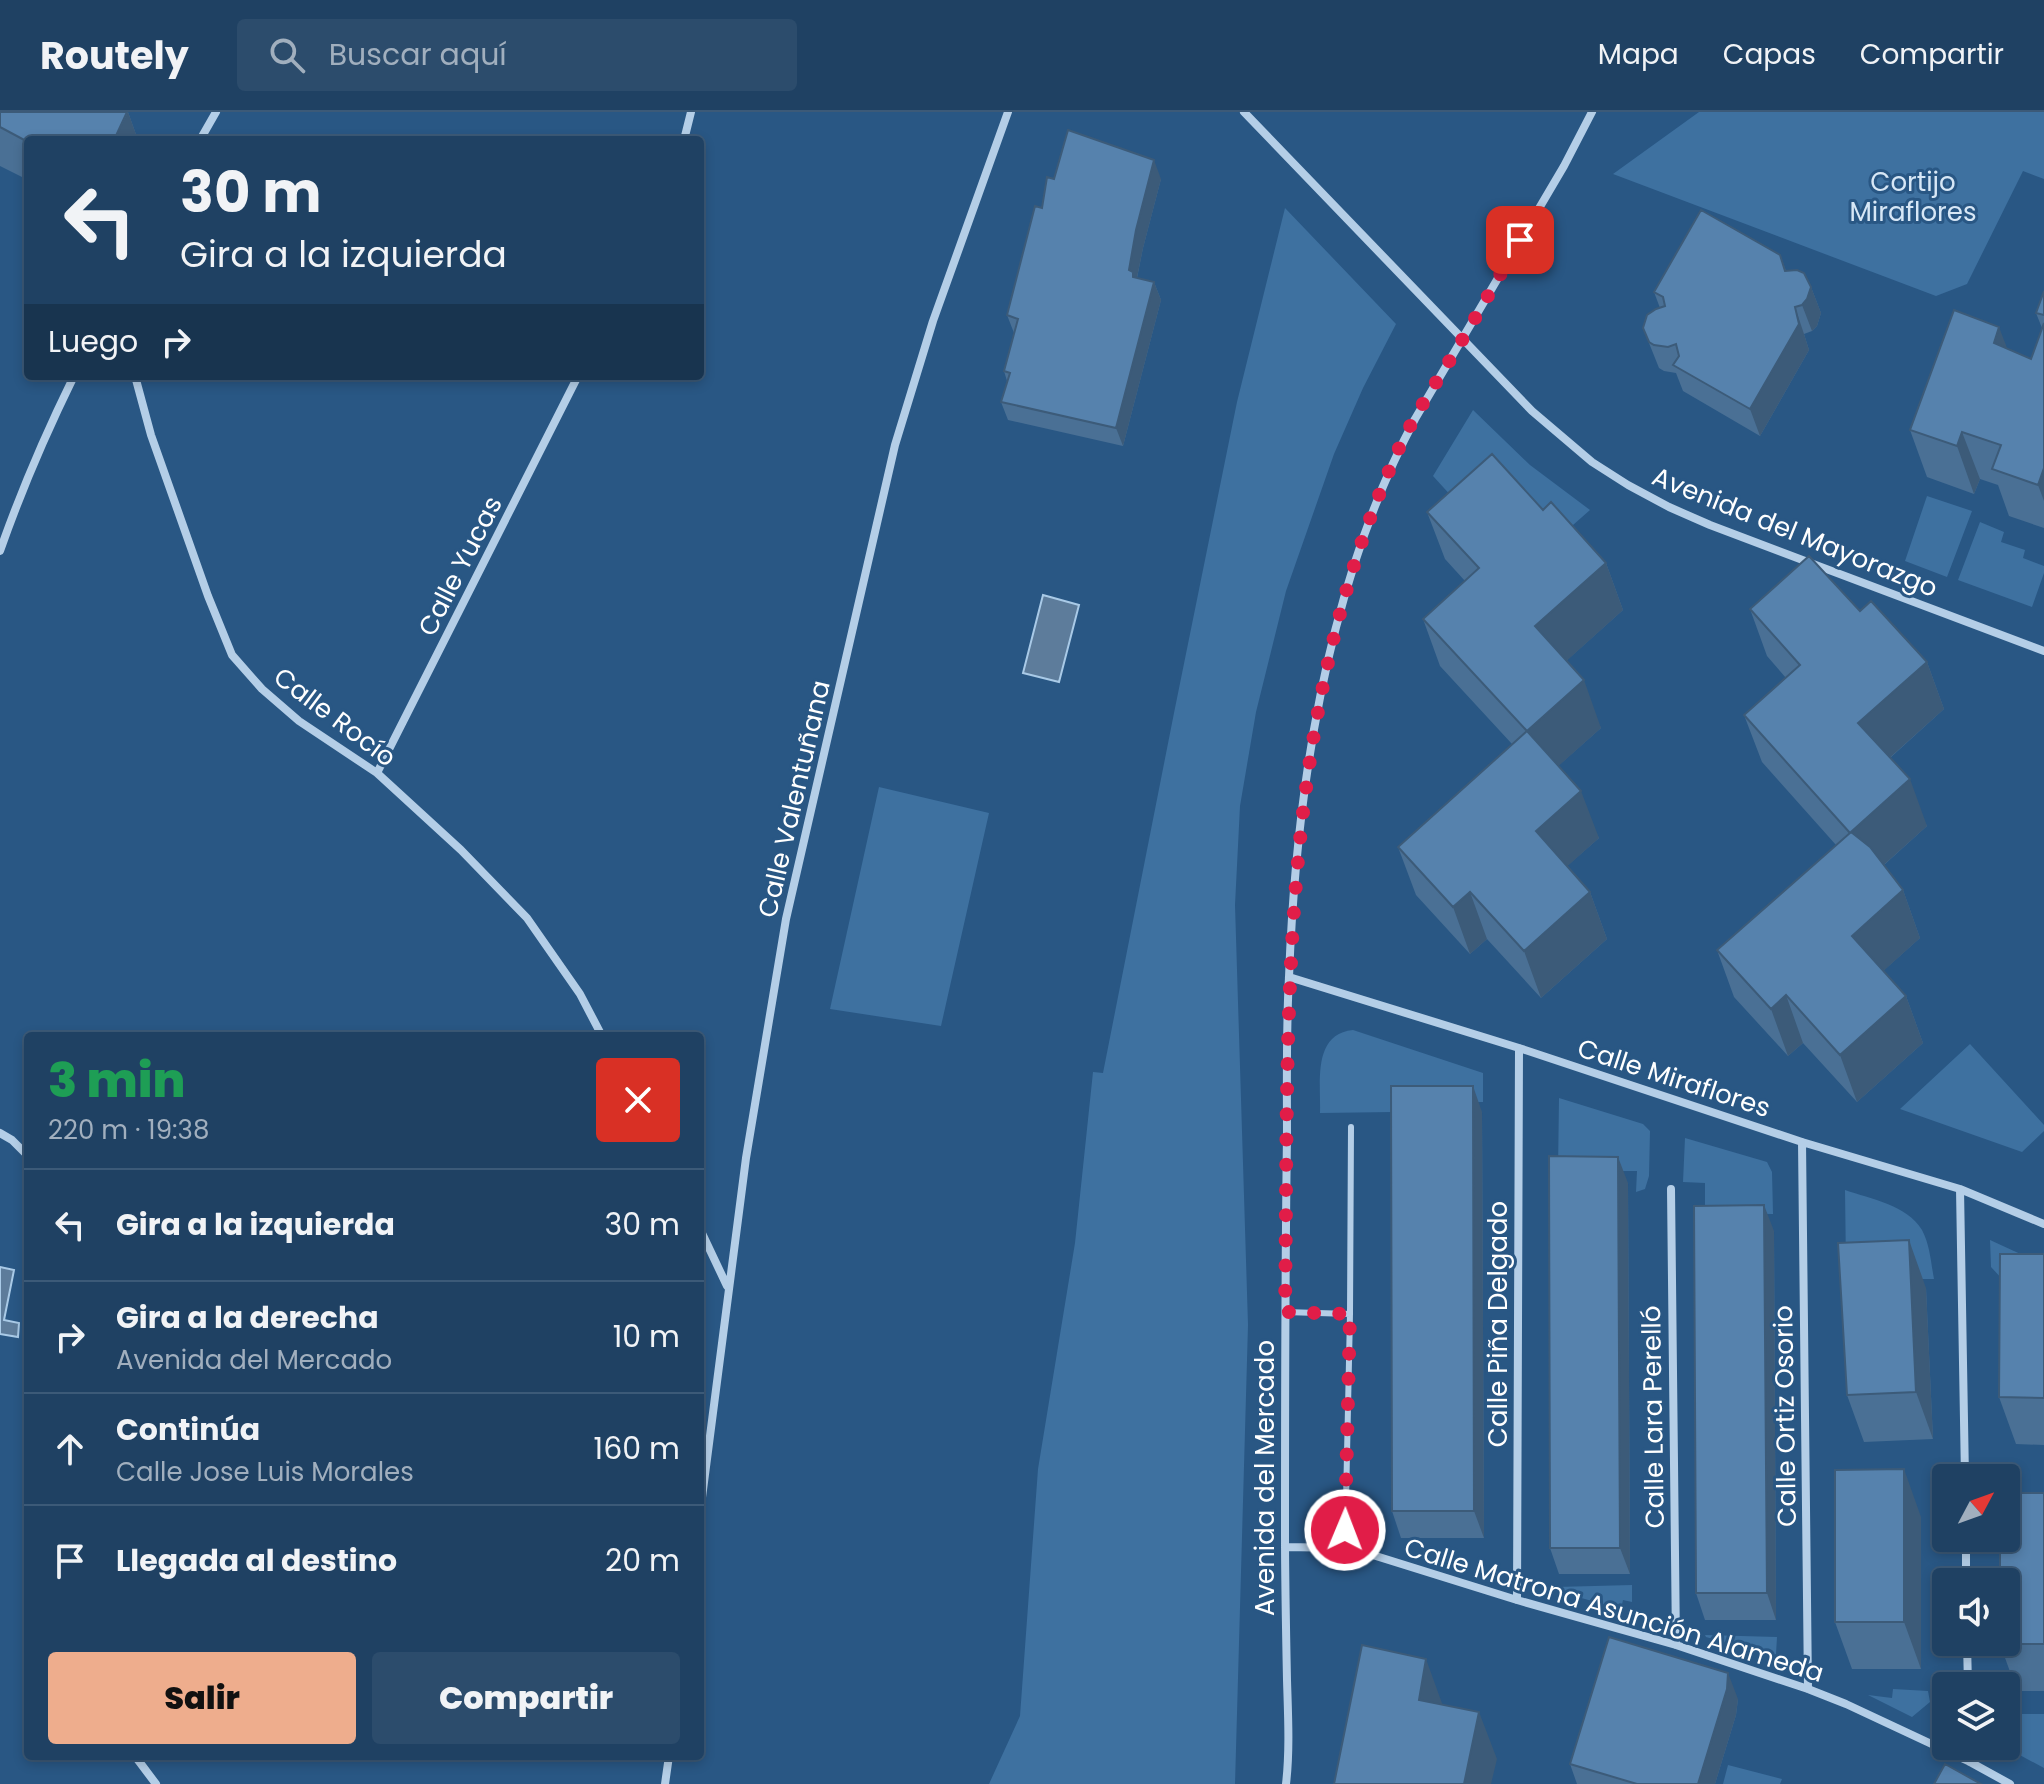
<!DOCTYPE html>
<html lang="es">
<head>
<meta charset="utf-8">
<style>
	:root { --surface:#1f4163; --page:#2c4c6c; --text:#f1f3f6; --muted:#a1afbe; --line:#3c5a78; --accent:#eead8d }
	body { margin:0; font-family:Poppins,sans-serif; background:var(--page); color:var(--text); height:100vh; display:flex; flex-direction:column; font-size:30px; white-space:nowrap }
	* { box-sizing:border-box; margin:0 }
	p { font-size:26px; color:var(--muted) }
	.icon { flex:none; width:44px; height:44px; fill:none; stroke:currentColor; stroke-width:2; stroke-linecap:round; stroke-linejoin:round }
	.map { position:relative; flex:1; overflow:hidden }
	.panel { position:absolute; left:24px; top:920px; width:680px; height:728px; display:flex; flex-direction:column; background:var(--surface); border-radius:8px; box-shadow:0 4px 12px #0003,0 0 0 2px var(--line) }
	.panel>* { flex:none }
	.top-card { position:absolute; left:24px; top:24px; width:680px; height:244px; border-radius:8px; box-shadow:0 4px 12px #0003,0 0 0 2px var(--line); background:#1f4163; color:var(--text); overflow:hidden }
	.needle { width:52px; rotate:49deg }
	.tools { position:absolute; left:1932px; top:1352px; display:grid; gap:16px }
	.tools a { display:grid; place-items:center; width:88px; height:88px; border-radius:8px; background:var(--surface); box-shadow:0 4px 12px #0003,0 0 0 2px var(--line); font-size:40px }
	.pin { position:absolute; display:grid; place-items:center; width:68px; height:68px; color:#fff; margin:-34px; border-radius:16px; box-shadow:0 4px 12px #0006 }
	.me { position:absolute; width:88px; margin:-44px; rotate:1deg; stroke-linejoin:round; filter:drop-shadow(0 0 6px #0008) }
	.turn { display:flex; align-items:center; gap:28px; height:168px; padding:0 24px; font-size:36px }
	.turn .icon { width:104px; height:104px; stroke-width:2.5 }
	.turn b { display:block; font-size:56px; line-height:68px }
	.then { display:flex; align-items:center; height:76px; padding:0 24px; background:#0003; gap:16px; font-size:30px }
	.round { display:grid; place-items:center; flex:none; width:84px; height:84px; border-radius:8px; background:var(--page) }
	.overview { display:flex; align-items:center; justify-content:space-between; height:136px; padding:0 24px }
	h1 { font-size:48px; font-weight:800; line-height:60px; color:#1e9e55 }
	.button { display:flex; gap:16px; margin-top:auto; padding:16px 24px }
	.button a { flex:1; height:92px; border-radius:8px; background:var(--accent); color:#111; font-size:32px; font-weight:800; line-height:92px; text-align:center }
	.button a+a { background:var(--page); color:var(--text) }
	ul { padding:0; list-style:none }
	li { display:flex; align-items:center; gap:24px; height:112px; padding:0 24px; border-top:2px solid var(--line) }
	li div { flex:1 }
	li b { display:block; font-size:30px }
	li em { font-style:normal }
	header { display:flex; align-items:center; gap:48px; box-sizing:border-box; height:112px; padding:0 40px; background:var(--surface); border-bottom:2px solid var(--line) }
	header strong { font-size:38px }
	nav { display:flex; gap:44px; margin-inline-start:auto; font-size:28px }
	.search { width:560px; height:72px; background:var(--page); display:flex; align-items:center; gap:20px; box-sizing:border-box; padding:0 28px; border-radius:8px; color:var(--muted); font-size:30px }
	.map>svg:first-child { display:block }
	.green { fill:#3e71a0 }
	.water { fill:#5d7c9b; stroke:#a9cae7; stroke-width:2 }
	.lines { fill:none; stroke-linecap:round; stroke-linejoin:round }
	.lane { stroke:#b4cee7; stroke-width:6 }
	.street { stroke:#b4cee7; stroke-width:8 }
	.wall { fill:#4a7095 }
	.shaded-wall { fill:#3c5b79 }
	.building { fill:#5682ad; stroke:#3c5b79; stroke-width:2 }
	.route { stroke:#e11d48; stroke-width:14; stroke-dasharray:0 25.2 }
	.labels { text-anchor:middle; dominant-baseline:central; stroke-width:6; stroke-linejoin:round; paint-order:stroke }
	.park-label { font-size:26px; fill:#d7e7f6; stroke:#295784 }
	.street-label { font-size:26px; fill:#fff; stroke:#295784 }
</style>
</head>
<body>
<header>
<strong>Routely</strong>
<div class="search"><svg class="icon" aria-label="search" viewBox="0 0 24 24"><circle cx="10" cy="10" r="6"/><path d="M15 15l6 6"/></svg>Buscar aquí</div>
<nav><a>Mapa</a><a>Capas</a><a>Compartir</a></nav>
</header>
<div class="map">
<svg width="2044" height="1672" viewBox="0 0 2044 1672">
	<rect width="100%" height="100%" fill="#295784"/>
	<!-- green -->
	<path class="green" d="M 1699,0 L 2044,0 L 2044,67 L 2023,59 L 1967,172 L 1936,184 L 1613,62 Z
		M 1285,96 L 1396,212 L 1363,276 L 1334,342 L 1286,479 L 1256,600 L 1240,694 L 1235,793 L 1248,1213 L 1235,1672 L 989,1672 L 1020,1604 L 1038,1357 L 1075,1131 L 1093,960 L 1103,961 L 1174,601 L 1237,290 Z
		M 1473,298 L 1530,353 L 1590,398 L 1556,428 L 1454,387 L 1433,364 Z
		M 1927,384 L 1972,399 L 1947,465 L 1905,449 Z
		M 1980,410 L 2004,420 L 2001,430 L 2025,438 L 2023,446 L 2044,454 L 2044,461 L 2032,495 L 1958,468 Z
		M 879,675 L 989,701 L 941,914 L 830,897 Z
		M 1353,918 L 1483,961 L 1483,990 L 1397,990 L 1393,1000 L 1320,1001 C 1321,971 1312,922 1353,918 Z
		M 1970,932 L 2044,1013 L 2044,1019 L 2022,1040 L 1900,997 Z
		M 1559,986 L 1643,1012 L 1650,1019 L 1649,1064 L 1645,1077 L 1636,1080 L 1637,1059 L 1558,1059 Z
		M 1685,1026 L 1767,1050 L 1772,1060 L 1773,1102 L 1705,1101 L 1705,1071 L 1683,1070 Z
		M 1845,1078 C 1871,1087 1907,1093 1922,1118 C 1930,1133 1931,1151 1934,1167 L 1856,1167 L 1846,1155 Z
		M 1990,1128 L 2044,1153 L 2017,1183 L 1991,1155 Z
		M 1632,1473 L 1632,1490 L 1623,1488 L 1621,1497 L 1556,1479 L 1556,1475 Z
		M 1705,1523 L 1777,1525 L 1776,1542 L 1772,1544 L 1706,1525 Z
		M 1893,1577 L 1928,1579 L 1930,1590 L 1912,1605 L 1868,1583 L 1892,1586 Z
		M 2015,1602 L 2044,1602 L 2044,1656 L 2016,1641 Z
		M 1728,1653 L 1782,1667 L 1780,1672 L 1723,1672 Z"/>
	<!-- water -->
	<path class="water" d="M 1043,483 L 1079,493 L 1059,570 L 1023,561 Z
		M 0,1155 L 14,1158 L 4,1208 L 19,1211 L 18,1225 L 0,1222 Z"/>
	<g class="lines">
		<!-- lane -->
		<path class="lane" d="M 1285,1200 L 1350,1202
			M 1345,1436 L 1350,1202 L 1351,1015"/>
		<!-- street -->
		<path class="street" d="M 1244,0 L 1532,299 L 1592,350 L 1628,373 L 1669,395 L 1710,413 L 2044,539
			M 200,28 L 216,0
			M 684,28 L 691,0
			M 135,264 L 151,323 L 208,484 L 232,543 L 262,577 L 299,609 L 377,661 L 461,738 L 527,806 L 580,882 L 602,924
			M 0,439 C 21,379 46,321 74,264
			M 377,661 L 578,264
			M 1289,865 L 1519,936 L 1802,1030 L 1960,1077 L 2044,1112
			M 0,1021 L 12,1028 L 28,1044
			M 1802,1030 L 1808,1577
			M 1671,1077 L 1676,1533
			M 1960,1077 L 1965,1366
			M 700,1117 L 727,1174
			M 700,1401 L 746,1046 L 786,807 L 895,333 L 933,209 L 1008,0
			M 1966,1426 L 1966,1470
			M 1285,1435 L 1345,1436 L 1363,1440 L 1517,1488 L 1676,1533 L 1808,1577 L 1846,1592 L 1970,1650 L 2010,1672
			M 1517,1488 L 1519,936
			M 1967,1530 L 1968,1574
			M 1969,1634 L 1970,1650
			M 135,1644 L 156,1672
			M 665,1672 L 669,1644
			M 1286,1672 C 1290,1638 1288,1602 1287,1568 C 1286,1519 1285,1470 1285,1422 C 1285,1290 1285,1157 1287,1025 C 1287,972 1286,918 1289,865 C 1296,678 1326,474 1415,307 L 1564,54 L 1592,0"/>
	</g>
	<!-- wall -->
	<path class="wall" d="M 0,0 L 128,0 L 138,28 L 28,28 L 28,68 L 0,54 Z
		M 1161,67 L 1143,136 L 1137,166 L 1154,170 L 1161,188 L 1123,334 L 1008,308 L 1001,290 L 1007,269 L 1004,259 L 1014,221 L 1007,203 L 1042,96 Z
		M 1780,143 L 1786,159 L 1811,175 L 1821,201 L 1817,214 L 1812,219 L 1804,222 L 1809,238 L 1760,324 L 1683,279 L 1676,261 L 1664,259 L 1659,256 L 1643,216 L 1660,196 L 1654,180 Z
		M 2044,179 L 2044,416 L 2009,404 L 1998,373 L 1980,367 L 1974,382 L 1927,365 L 1910,318 L 2008,237 L 2031,247 L 2042,216 L 2036,201 Z
		M 1543,398 L 1606,451 L 1623,498 L 1566,549 L 1601,616 L 1558,654 L 1599,726 L 1567,754 L 1590,780 L 1607,827 L 1541,886 L 1487,827 L 1470,842 L 1416,783 L 1398,735 L 1512,632 L 1440,554 L 1423,507 L 1465,469 L 1445,447 L 1427,400 Z
		M 1750,497 L 1860,499 L 1927,550 L 1944,597 L 1890,646 L 1927,714 L 1884,753 L 1903,778 L 1920,826 L 1883,859 L 1906,884 L 1923,931 L 1857,990 L 1803,931 L 1788,944 L 1734,885 L 1717,838 L 1836,733 L 1762,650 L 1744,603 L 1786,566 L 1767,544 Z
		M 1482,1000 L 1484,1426 L 1401,1426 L 1392,1399 Z
		M 1628,1071 L 1630,1462 L 1559,1462 L 1550,1436 Z
		M 1774,1119 L 1776,1508 L 1705,1508 L 1696,1481 Z
		M 2044,1142 L 2044,1333 L 2016,1332 L 1999,1285 Z
		M 1926,1176 L 1933,1327 L 1864,1330 L 1847,1283 Z
		M 2044,1381 L 2044,1579 L 2017,1579 L 2000,1532 Z
		M 1921,1405 L 1921,1557 L 1852,1557 L 1835,1510 Z
		M 1738,1587 L 1736,1603 L 1715,1672 L 1577,1672 L 1570,1652 Z"/>
	<!-- shaded-wall -->
	<path class="shaded-wall" d="M 128,0 L 138,28 L 114,28 Z
		M 1154,48 L 1161,67 L 1143,136 L 1136,170 L 1129,158 L 1136,118 Z
		M 1154,170 L 1161,188 L 1123,334 L 1116,316 Z
		M 1811,175 L 1821,201 L 1817,214 L 1812,219 L 1802,193 Z
		M 1795,195 L 1804,222 L 1809,238 L 1760,324 L 1750,297 Z
		M 1999,215 L 2017,262 L 1994,231 Z
		M 1962,320 L 1980,367 L 1974,382 L 1957,334 Z
		M 2044,356 L 2044,389 L 2038,373 Z
		M 1606,451 L 1623,498 L 1552,562 L 1535,514 Z
		M 1927,550 L 1944,597 L 1876,658 L 1858,611 Z
		M 1584,568 L 1601,616 L 1544,667 L 1527,619 Z
		M 1910,667 L 1927,714 L 1868,767 L 1851,720 Z
		M 1581,679 L 1599,726 L 1553,767 L 1536,719 Z
		M 1903,778 L 1920,826 L 1869,872 L 1852,824 Z
		M 1470,780 L 1487,827 L 1470,842 L 1453,795 Z
		M 1590,780 L 1607,827 L 1541,886 L 1524,839 Z
		M 1786,883 L 1803,931 L 1788,944 L 1771,897 Z
		M 1906,884 L 1923,931 L 1857,990 L 1840,943 Z
		M 1473,974 L 1482,1000 L 1484,1426 L 1474,1399 Z
		M 1618,1045 L 1628,1071 L 1630,1462 L 1620,1436 Z
		M 1764,1093 L 1774,1119 L 1776,1508 L 1767,1481 Z
		M 1909,1128 L 1926,1176 L 1933,1327 L 1916,1280 Z
		M 1904,1357 L 1921,1405 L 1921,1557 L 1904,1510 Z
		M 1426,1547 L 1443,1594 L 1419,1588 Z
		M 1728,1561 L 1738,1587 L 1736,1603 L 1715,1672 L 1698,1672 Z
		M 1479,1600 L 1497,1647 L 1491,1672 L 1464,1672 Z"/>
	<!-- building -->
	<path class="building" d="M 0,0 L 127,0 L 114,28 L 28,28 L 28,30 L 0,15 Z
		M 1068,18 L 1154,48 L 1136,118 L 1129,158 L 1133,160 L 1133,165 L 1154,170 L 1116,316 L 1001,290 L 1010,261 L 1004,259 L 1018,207 L 1007,203 L 1035,94 L 1042,96 L 1047,65 L 1054,67 Z
		M 1701,98 L 1780,143 L 1785,159 L 1797,158 L 1804,161 L 1811,175 L 1807,187 L 1802,193 L 1795,195 L 1799,212 L 1750,297 L 1673,253 L 1679,244 L 1676,232 L 1668,235 L 1654,233 L 1649,230 L 1643,216 L 1647,203 L 1656,197 L 1665,194 L 1663,185 L 1654,180 Z
		M 2044,179 L 2044,203 L 2036,201 Z
		M 1954,198 L 1999,215 L 1994,231 L 2031,247 L 2044,211 L 2044,356 L 2038,373 L 1992,357 L 2001,333 L 1962,320 L 1957,334 L 1910,318 Z
		M 1492,342 L 1543,398 L 1551,390 L 1606,451 L 1535,514 L 1584,568 L 1527,619 L 1423,507 L 1479,456 L 1427,400 Z
		M 1809,444 L 1860,499 L 1871,489 L 1927,550 L 1858,611 L 1910,667 L 1851,720 L 1870,735 L 1903,778 L 1852,824 L 1906,884 L 1840,943 L 1786,883 L 1771,897 L 1717,838 L 1850,721 L 1744,603 L 1800,553 L 1750,497 Z
		M 1527,619 L 1581,679 L 1536,719 L 1590,780 L 1524,839 L 1470,780 L 1453,795 L 1398,735 Z
		M 1391,974 L 1473,974 L 1474,1399 L 1392,1399 Z
		M 1549,1044 L 1618,1045 L 1620,1436 L 1550,1436 Z
		M 1764,1093 L 1767,1481 L 1696,1481 L 1694,1094 Z
		M 1909,1128 L 1916,1280 L 1847,1283 L 1838,1131 Z
		M 2000,1142 L 2044,1142 L 2044,1286 L 1999,1285 Z
		M 1904,1357 L 1904,1510 L 1835,1510 L 1835,1358 Z
		M 2006,1381 L 2044,1381 L 2044,1532 L 2000,1532 L 2000,1530 L 2006,1530 L 2006,1470 L 2000,1470 L 2000,1426 L 2006,1426 Z
		M 1609,1525 L 1728,1561 L 1727,1577 L 1698,1672 L 1637,1672 L 1570,1652 Z
		M 1362,1533 L 1426,1547 L 1419,1588 L 1479,1600 L 1464,1672 L 1334,1672 Z
		M 1945,1652 L 1981,1672 L 1934,1672 Z"/>
	<g class="lines">
		<!-- route -->
		<path class="route" d="M 1345,1418 L 1350,1202 L 1285,1200 C 1289,912 1275,612 1396,343 C 1410,310 1431,279 1450,248 C 1474,209 1497,168 1520,128"/>
	</g>
	<g class="labels">
		<!-- park labels -->
		<g class="park-label">
			<text x="1913" y="70">Cortijo<tspan x="1913" dy="30">Miraflores</tspan></text>
		</g>
		<!-- street labels -->
		<g class="street-label">
			<text transform="translate(1795 420) rotate(22)">Avenida del Mayorazgo</text>
			<text transform="translate(460 454) rotate(-63)">Calle Yucas</text>
			<text transform="translate(335 605) rotate(37)">Calle Rocío</text>
			<text transform="translate(794 687) rotate(-77)">Calle Valentuñana</text>
			<text transform="translate(1674 966) rotate(18)">Calle Miraflores</text>
			<text transform="translate(1498 1212) rotate(-90)">Calle Piña Delgado</text>
			<text transform="translate(1785 1304) rotate(-91)">Calle Ortiz Osorio</text>
			<text transform="translate(1653 1305) rotate(-91)">Calle Lara Perelló</text>
			<text transform="translate(1265 1366) rotate(-90)">Avenida del Mercado</text>
			<text transform="translate(1614 1498) rotate(17)">Calle Matrona Asunción Alameda</text>
		</g>
	</g>
</svg>
<div class="tools">
<a><svg class="needle" viewBox="-14 -14 28 28"><path d="M0-13l5 13h-10z" fill="#e53935"/><path d="M0 13l5-13h-10z" fill="#a1afbe"/></svg></a>
<a><svg class="icon" aria-label="sound" viewBox="0 0 24 24"><path d="M4 9h4l5-4v14l-5-4H4zM17 9q2 3 0 6"/></svg></a>
<a><svg class="icon" aria-label="layers" viewBox="0 0 24 24"><path d="M12 4l9 5-9 5-9-5zM3 14l9 5 9-5"/></svg></a>
</div>
<div class="pin" style="left:1520px;top:128px;background:#d93025"><svg class="icon" aria-label="arrive" viewBox="0 0 24 24"><path d="M6 21V4h12l-3 4 3 4H6"/></svg></div>
<svg class="me" style="left:1345px;top:1418px" viewBox="-20 -20 40 40"><circle r="17" fill="#e11d48" stroke="#fff" stroke-width="3"/><path d="M0-11L8 9 0 5-8 9z" fill="#fff"/></svg>
<div class="top-card">
<div class="turn"><svg class="icon" aria-label="left" viewBox="0 0 24 24"><path d="M17 20v-9H6M10 6l-5 5 5 5"/></svg><div><b>30 m</b>Gira a la izquierda</div></div>
<div class="then">Luego<svg class="icon" aria-label="right" viewBox="0 0 24 24"><path d="M7 20v-9h11M14 6l5 5-5 5"/></svg></div>
</div>
<section class="panel">
<div class="overview"><div><h1>3 min</h1><p>220 m · 19:38</p></div><a class="round" style="background:#d93025;color:#fff"><svg class="icon" aria-label="close" viewBox="0 0 24 24"><path d="M6 6l12 12M18 6L6 18"/></svg></a></div>
<ul>
<li><svg class="icon" aria-label="left" viewBox="0 0 24 24"><path d="M17 20v-9H6M10 6l-5 5 5 5"/></svg><div><b>Gira a la izquierda</b></div><em>30 m</em></li>
<li><svg class="icon" aria-label="right" viewBox="0 0 24 24"><path d="M7 20v-9h11M14 6l5 5-5 5"/></svg><div><b>Gira a la derecha</b><p>Avenida del Mercado</p></div><em>10 m</em></li>
<li><svg class="icon" aria-label="ahead" viewBox="0 0 24 24"><path d="M12 20V5M6 11l6-6 6 6"/></svg><div><b>Continúa</b><p>Calle Jose Luis Morales</p></div><em>160 m</em></li>
<li><svg class="icon" aria-label="arrive" viewBox="0 0 24 24"><path d="M6 21V4h12l-3 4 3 4H6"/></svg><div><b>Llegada al destino</b></div><em>20 m</em></li>
</ul>
<div class="button"><a>Salir</a><a>Compartir</a></div>
</section>
</div>
</body>
</html>
